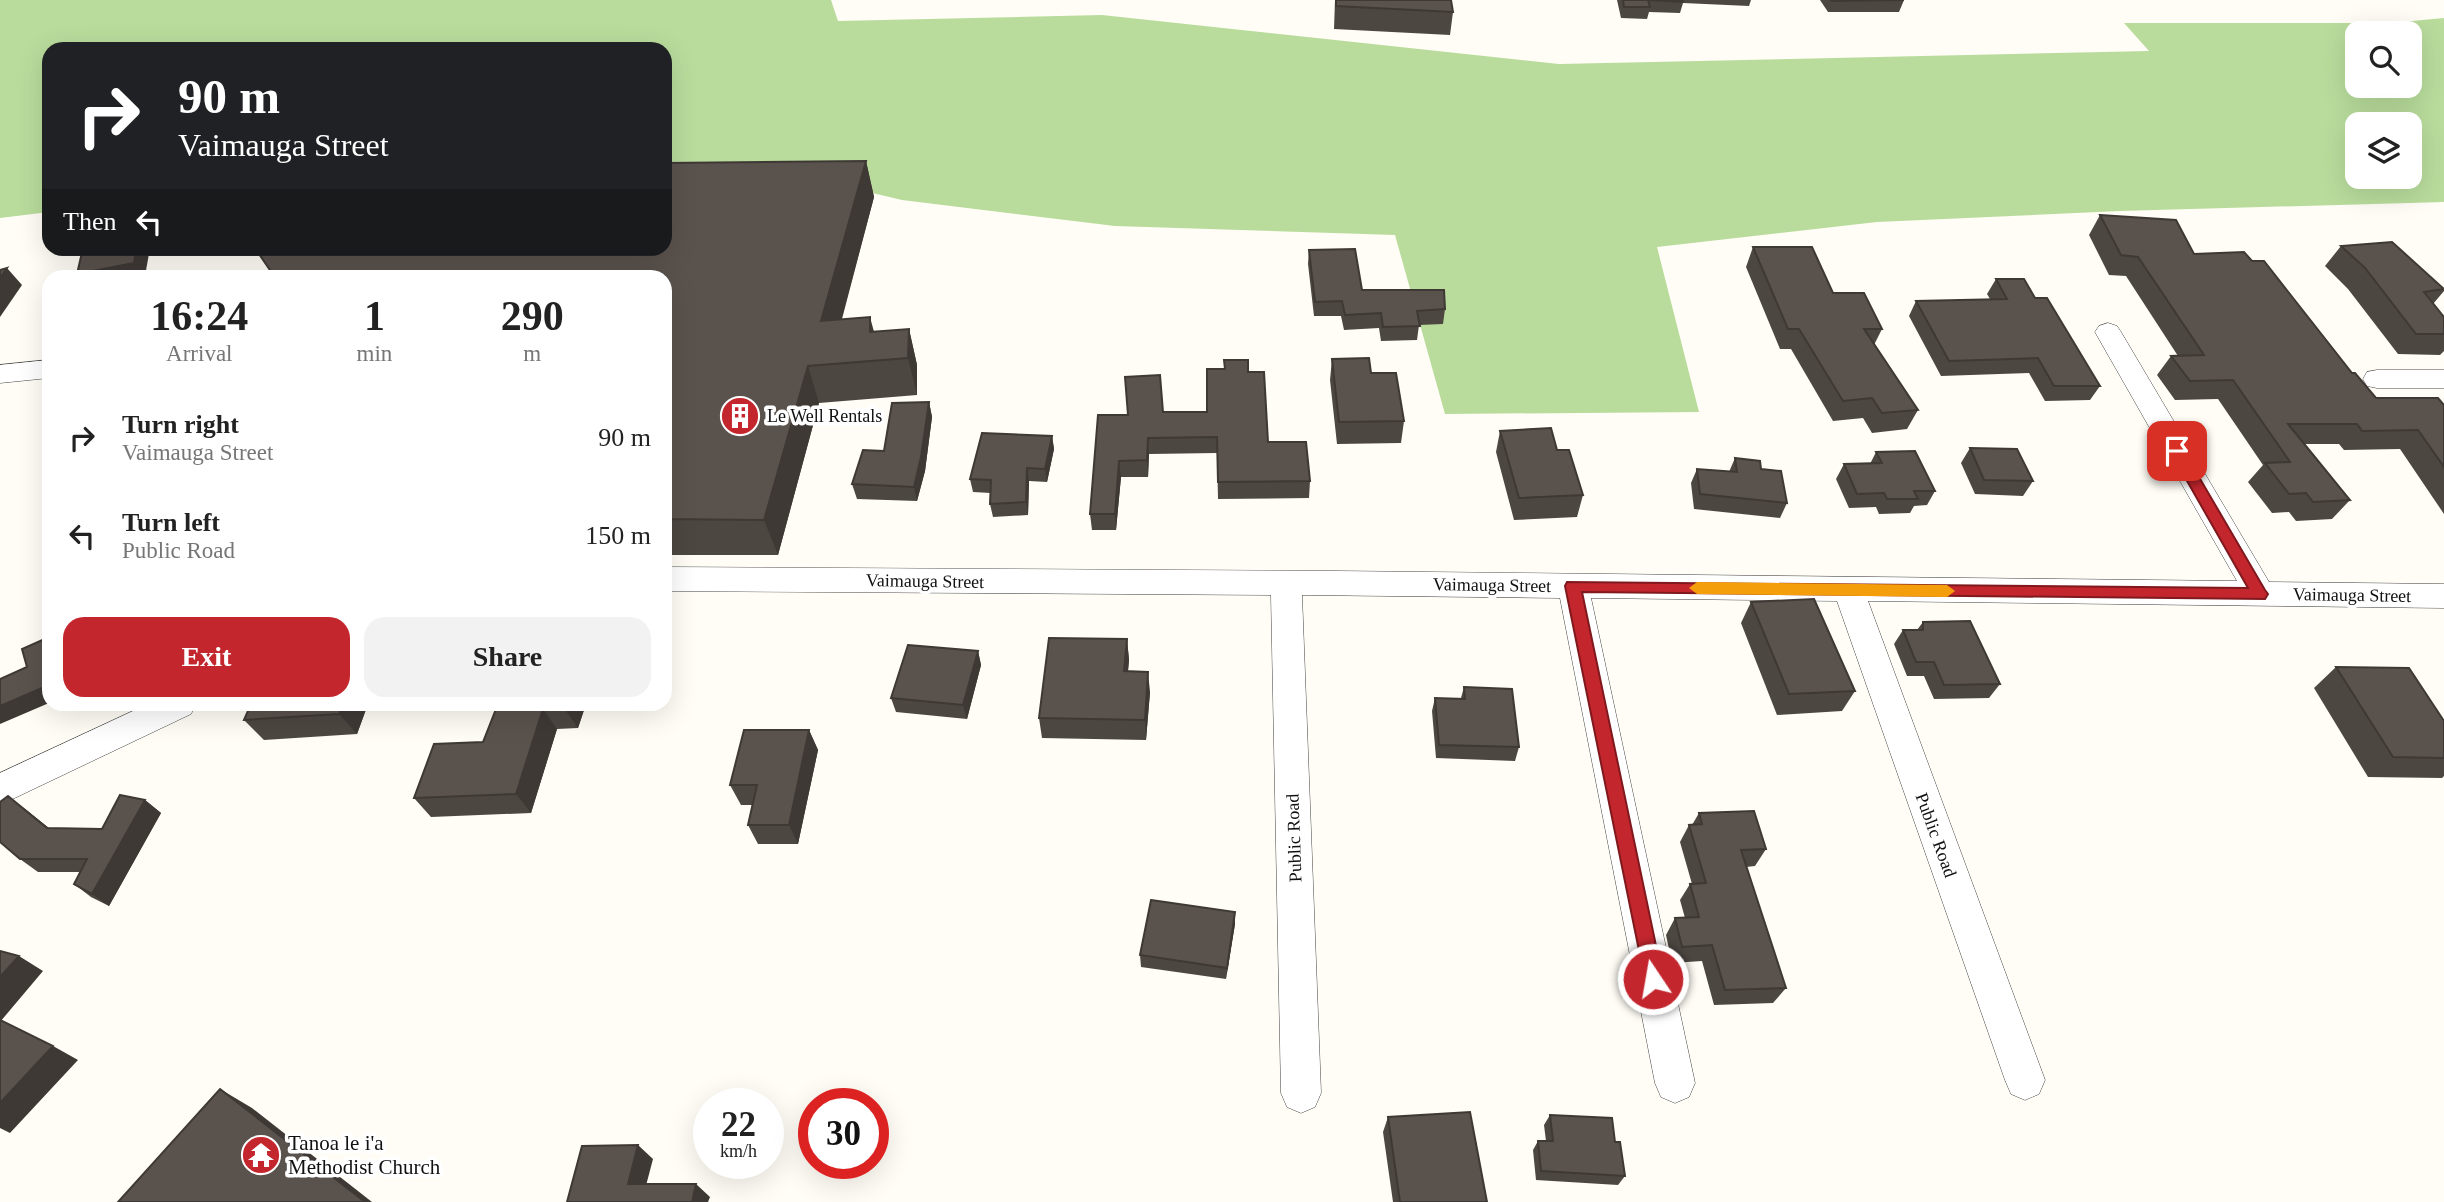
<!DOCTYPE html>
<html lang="en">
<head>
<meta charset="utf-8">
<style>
	:root { --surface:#fff; --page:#f2f2f2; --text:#222; --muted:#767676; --accent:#c4262e }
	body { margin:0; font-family:"Times New Roman",serif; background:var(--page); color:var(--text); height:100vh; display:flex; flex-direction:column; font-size:26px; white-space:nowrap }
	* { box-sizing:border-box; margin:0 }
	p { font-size:23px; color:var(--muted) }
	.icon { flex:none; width:38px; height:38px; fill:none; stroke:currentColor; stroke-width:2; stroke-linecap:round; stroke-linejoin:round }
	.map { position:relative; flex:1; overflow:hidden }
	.sheet { position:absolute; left:42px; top:270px; width:630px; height:441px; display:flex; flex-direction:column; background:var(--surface); border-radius:21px; box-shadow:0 7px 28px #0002 }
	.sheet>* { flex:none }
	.top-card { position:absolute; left:42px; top:42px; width:630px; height:214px; border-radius:21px; box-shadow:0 7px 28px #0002; background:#202124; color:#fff; overflow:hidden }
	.controls { position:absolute; left:2345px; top:21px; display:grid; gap:14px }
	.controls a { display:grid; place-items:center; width:77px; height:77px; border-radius:14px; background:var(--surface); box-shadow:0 7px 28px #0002; font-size:35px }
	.speed { position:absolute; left:693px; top:1088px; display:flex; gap:14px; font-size:35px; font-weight:700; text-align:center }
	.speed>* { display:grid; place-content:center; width:91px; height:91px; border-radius:50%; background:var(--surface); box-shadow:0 7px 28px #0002; line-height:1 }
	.speed small { font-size:18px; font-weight:400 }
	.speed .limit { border:10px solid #d22; background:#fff; color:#111 }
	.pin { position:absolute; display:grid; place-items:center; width:60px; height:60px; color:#fff; margin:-30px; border-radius:14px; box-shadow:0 4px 10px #0006 }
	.me { position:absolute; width:77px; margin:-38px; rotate:348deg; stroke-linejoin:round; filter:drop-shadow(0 0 5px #0008) }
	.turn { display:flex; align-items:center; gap:24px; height:147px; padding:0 21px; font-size:32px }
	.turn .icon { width:91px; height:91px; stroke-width:2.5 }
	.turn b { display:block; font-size:49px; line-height:60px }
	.then { display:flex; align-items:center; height:66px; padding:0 21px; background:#0003; gap:14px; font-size:26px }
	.eta { display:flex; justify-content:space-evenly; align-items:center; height:119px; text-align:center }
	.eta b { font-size:42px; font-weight:700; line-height:49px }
	.action { display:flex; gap:14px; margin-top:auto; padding:14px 21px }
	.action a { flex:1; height:80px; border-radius:21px; background:var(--accent); color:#fff; font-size:28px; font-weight:700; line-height:80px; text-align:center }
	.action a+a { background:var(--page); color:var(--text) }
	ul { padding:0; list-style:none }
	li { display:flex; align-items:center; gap:21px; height:98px; padding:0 21px }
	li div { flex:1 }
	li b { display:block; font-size:26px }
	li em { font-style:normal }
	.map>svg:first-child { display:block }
	.forest { fill:#b9dc9c; fill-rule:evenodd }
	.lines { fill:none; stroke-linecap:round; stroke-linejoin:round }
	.minor-casing { stroke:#444; stroke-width:1 }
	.minor { fill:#fff; fill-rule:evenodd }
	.wall { fill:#4d4742 }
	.shaded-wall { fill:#3f3936 }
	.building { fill:#5a524d; stroke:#3f3936; stroke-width:2 }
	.route { fill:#c4262e; stroke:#7f191e; stroke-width:2 }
	.slow { fill:#f59e0b }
	.labels { text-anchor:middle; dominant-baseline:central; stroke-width:7; stroke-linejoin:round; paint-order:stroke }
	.poi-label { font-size:18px; fill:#111; stroke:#fff; text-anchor:start }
	.street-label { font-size:18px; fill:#111; stroke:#fff }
	.near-poi-label { font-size:21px; fill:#111; stroke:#fff; text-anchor:start }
</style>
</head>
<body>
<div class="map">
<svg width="2444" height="1202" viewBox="0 0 2444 1202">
	<rect width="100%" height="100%" fill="#fffdf5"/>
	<!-- forest -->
	<path class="forest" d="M 0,0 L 831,0 L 838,21 L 1102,15 L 1559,64 L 2149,51 L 2124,23 L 2391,23 L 2444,18 L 2444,202 L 2120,211 L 1877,222 L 1657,247 L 1699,412 L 1445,414 L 1395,235 L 1115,226 L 902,200 L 813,179 L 665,180 L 665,49 L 49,49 L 49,212 L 0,218 ZM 2357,33 L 2410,33 L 2410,86 L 2357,86 ZM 2357,124 L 2410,124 L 2410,177 L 2357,177 Z"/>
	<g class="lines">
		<!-- minor casing -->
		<g class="minor-casing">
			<path id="minor" d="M 2108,323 L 2117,326 L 2121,332 L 2269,582 L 2444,584 L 2444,608 L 1868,601 L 2045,1080 L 2039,1094 L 2025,1100 L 2011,1094 L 2005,1080 L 1837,601 L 1591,598 L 1695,1083 L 1689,1097 L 1675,1103 L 1661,1097 L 1655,1083 L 1560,598 L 1302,595 L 1321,1093 L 1315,1107 L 1301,1113 L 1287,1107 L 1281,1093 L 1271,595 L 665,591 L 665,567 L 1336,571 L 2237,581 L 2095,332 L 2099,326 Z
				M 49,360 L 49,378 L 0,383 L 0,365 Z
				M 2377,370 L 2444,370 L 2444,388 L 2377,388 L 2367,386 L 2363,379 L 2367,372 Z
				M 148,704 L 196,704 L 191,714 L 0,805 L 0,773 Z"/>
		</g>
		<!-- minor -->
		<use href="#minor" class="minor"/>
	</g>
	<!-- wall -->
	<path class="wall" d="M 1335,0 L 1451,0 L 1453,12 L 1450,35 L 1334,29 Z
		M 1617,0 L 1751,0 L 1749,6 L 1683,3 L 1680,13 L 1649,12 L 1647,19 L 1621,18 Z
		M 1820,0 L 1904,0 L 1899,12 L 1828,12 Z
		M 866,161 L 874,197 L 842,319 L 874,332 L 909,329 L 917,365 L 917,395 L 819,403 L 778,555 L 665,555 L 665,276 L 274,276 L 254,248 L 665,248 Z
		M 2100,215 L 2194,254 L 2352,373 L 2376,398 L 2444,405 L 2444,514 L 2400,449 L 2344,450 L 2339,444 L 2304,444 L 2350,500 L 2332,519 L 2296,521 L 2289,512 L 2272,513 L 2248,482 L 2263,465 L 2218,399 L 2175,400 L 2157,375 L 2171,356 L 2178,356 L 2126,276 L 2109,275 L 2089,235 Z
		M 2341,246 L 2444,289 L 2444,291 L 2433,304 L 2444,317 L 2444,351 L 2440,355 L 2398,354 L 2348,289 L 2325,266 Z
		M 1753,247 L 1833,293 L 1882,329 L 1874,345 L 1918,410 L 1907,429 L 1872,433 L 1863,418 L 1833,421 L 1791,349 L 1780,349 L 1746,267 Z
		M 1309,250 L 1362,290 L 1445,309 L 1443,324 L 1419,325 L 1417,340 L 1381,341 L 1379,328 L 1344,330 L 1341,316 L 1314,316 L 1308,264 Z
		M 1996,279 L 2035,298 L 2100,386 L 2090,400 L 2045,401 L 2029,373 L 1941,376 L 1909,316 L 1916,301 L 1990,299 L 1987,294 Z
		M 1332,359 L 1371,373 L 1404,421 L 1401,443 L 1337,444 L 1330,380 Z
		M 1248,372 L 1268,442 L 1310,481 L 1309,498 L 1218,499 L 1217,453 L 1149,454 L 1148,477 L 1121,477 L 1116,530 L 1092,530 L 1090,514 L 1128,415 L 1163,412 L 1207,412 Z
		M 929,402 L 932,417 L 925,471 L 917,501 L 857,499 L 852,484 Z
		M 1500,431 L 1557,450 L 1583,495 L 1577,517 L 1514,520 L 1496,452 Z
		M 1052,436 L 1054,449 L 1047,482 L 1029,481 L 1028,515 L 993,517 L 990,504 L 991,493 L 973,492 L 970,479 Z
		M 1970,448 L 2033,481 L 2023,496 L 1975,494 L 1961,463 Z
		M 1876,452 L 1935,491 L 1927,505 L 1914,506 L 1910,513 L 1879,514 L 1876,507 L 1849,508 L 1836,479 L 1844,464 L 1870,464 Z
		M 1735,458 L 1761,469 L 1787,503 L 1780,518 L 1694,509 L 1691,483 L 1697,469 L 1729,472 Z
		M 1751,602 L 1855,691 L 1842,711 L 1777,715 L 1741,623 Z
		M 1923,622 L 2000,684 L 1989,698 L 1934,699 L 1924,676 L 1907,676 L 1894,644 L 1903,630 L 1917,630 Z
		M 1127,639 L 1129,660 L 1128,671 L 1150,692 L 1146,740 L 1042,738 L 1039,718 Z
		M 978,651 L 981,665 L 967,719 L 896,712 L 891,698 Z
		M 2336,667 L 2444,721 L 2444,776 L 2442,778 L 2368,777 L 2314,688 Z
		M 1464,687 L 1519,747 L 1515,761 L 1436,758 L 1432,711 L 1435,698 L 1461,698 Z
		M 368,704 L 357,734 L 264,740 L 244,720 Z
		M 498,704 L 586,704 L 578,728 L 557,729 L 531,813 L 431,817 L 414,798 L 483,742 Z
		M 809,730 L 818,750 L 798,844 L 758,844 L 748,825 L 753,805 L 741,805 L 730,785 Z
		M 145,800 L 161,813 L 109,906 L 91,897 L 74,884 L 80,872 L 38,872 L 20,859 L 25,809 L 49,828 L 102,829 Z
		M 1699,813 L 1766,849 L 1755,866 L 1746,867 L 1786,988 L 1773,1003 L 1714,1005 L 1702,961 L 1672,963 L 1666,935 L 1675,918 L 1685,918 L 1680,900 L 1690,884 L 1692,884 L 1680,842 L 1689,825 L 1692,825 Z
		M 1235,912 L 1235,924 L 1226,979 L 1141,967 L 1140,955 Z
		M 1550,1115 L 1615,1142 L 1625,1176 L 1618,1185 L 1536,1180 L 1533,1150 L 1538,1141 L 1546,1141 L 1544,1125 Z
		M 1388,1117 L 1487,1202 L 1393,1202 L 1383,1132 Z"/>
	<!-- shaded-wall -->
	<path class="shaded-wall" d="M 866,161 L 874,197 L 831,358 L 821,321 Z
		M 136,248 L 150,248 L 145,276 L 79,276 L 77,274 Z
		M 7,268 L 22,285 L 0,317 L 0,278 Z
		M 870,317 L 880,354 L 870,332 Z
		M 909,329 L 917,365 L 917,395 L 908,358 Z
		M 808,366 L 819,403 L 778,555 L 764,520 Z
		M 929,402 L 932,417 L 925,471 L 917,501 L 914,487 Z
		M 1052,436 L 1054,449 L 1047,482 L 1045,469 Z
		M 1148,438 L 1149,454 L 1148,477 L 1147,460 Z
		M 1119,461 L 1121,477 L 1116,530 L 1115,514 Z
		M 1027,468 L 1029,481 L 1028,515 L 1026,502 Z
		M 1127,639 L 1129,660 L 1126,692 L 1124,671 Z
		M 978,651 L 981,665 L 967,719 L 963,705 Z
		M 1148,672 L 1150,692 L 1146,740 L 1145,720 Z
		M 49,685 L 49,703 L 0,724 L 0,706 Z
		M 343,704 L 368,704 L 357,734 L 339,714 Z
		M 566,704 L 586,704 L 578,728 L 564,708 Z
		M 543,709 L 557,729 L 531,813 L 516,794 Z
		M 809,730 L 818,750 L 798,844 L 789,825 Z
		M 8,796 L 25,809 L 64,841 L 47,828 Z
		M 145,800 L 161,813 L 109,906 L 92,894 Z
		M 1235,912 L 1235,924 L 1226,979 L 1227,968 Z
		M 19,956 L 43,971 L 0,1022 L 0,977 Z
		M 53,1046 L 78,1060 L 10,1133 L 0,1128 L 0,1103 Z
		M 220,1089 L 252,1108 L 372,1202 L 365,1202 Z
		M 638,1145 L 653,1159 L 643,1197 L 628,1184 Z
		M 696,1184 L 710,1197 L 708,1202 L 692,1202 Z"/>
	<!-- building -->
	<path class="building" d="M 1336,0 L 1451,0 L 1453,12 L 1336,6 Z
		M 1623,0 L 1683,0 L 1683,2 L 1648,0 L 1650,7 L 1624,7 Z
		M 1831,0 L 1904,0 L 1832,1 Z
		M 866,161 L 821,321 L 870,317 L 870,332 L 909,329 L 908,358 L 808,366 L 764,520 L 665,519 L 665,276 L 274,276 L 255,248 L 665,248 L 665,163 Z
		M 2100,215 L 2176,220 L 2194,254 L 2244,252 L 2252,261 L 2264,261 L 2352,373 L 2355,373 L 2376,398 L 2438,398 L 2444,405 L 2444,467 L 2418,430 L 2362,431 L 2357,424 L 2288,424 L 2350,500 L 2313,502 L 2306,493 L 2289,494 L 2265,463 L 2290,462 L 2233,380 L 2190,381 L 2171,356 L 2204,355 L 2138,257 L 2121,255 Z
		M 2392,242 L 2444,289 L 2424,292 L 2444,317 L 2444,334 L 2416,334 L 2365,268 L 2341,246 Z
		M 1753,247 L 1812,247 L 1833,293 L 1864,293 L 1882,329 L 1864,329 L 1918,410 L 1882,413 L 1872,398 L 1843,401 L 1799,329 L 1788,329 Z
		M 83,248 L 136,248 L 134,263 L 77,274 Z
		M 1355,249 L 1362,290 L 1444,290 L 1445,309 L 1417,311 L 1420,326 L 1383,327 L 1381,313 L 1345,315 L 1342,301 L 1315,302 L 1309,250 Z
		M 7,268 L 0,278 L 0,270 Z
		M 1996,279 L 2024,279 L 2035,298 L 2047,298 L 2100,386 L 2054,386 L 2038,358 L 1949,361 L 1916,301 L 2007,299 Z
		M 1369,358 L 1371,373 L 1396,373 L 1404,421 L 1339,422 L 1332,359 Z
		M 1224,360 L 1248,360 L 1248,372 L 1264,372 L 1268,442 L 1306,442 L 1310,481 L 1218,482 L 1217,437 L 1148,438 L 1147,460 L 1119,461 L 1115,514 L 1090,514 L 1098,415 L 1128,415 L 1125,377 L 1160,375 L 1163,412 L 1207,412 L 1207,369 L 1225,369 Z
		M 929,402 L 921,457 L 914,487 L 852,484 L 863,450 L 884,451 L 892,403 Z
		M 1551,428 L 1557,450 L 1569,450 L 1583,495 L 1519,498 L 1500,431 Z
		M 982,433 L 1052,436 L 1045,469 L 1027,468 L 1026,502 L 990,504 L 991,480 L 970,479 Z
		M 1970,448 L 2017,449 L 2033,481 L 1984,480 Z
		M 1915,451 L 1935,491 L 1914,491 L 1918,499 L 1887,499 L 1884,493 L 1857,494 L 1844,464 L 1882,463 L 1876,452 Z
		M 1735,458 L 1760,461 L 1761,469 L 1781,471 L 1787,503 L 1700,494 L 1697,469 L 1737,472 Z
		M 1814,599 L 1855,691 L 1789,694 L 1751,602 Z
		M 1970,621 L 2000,684 L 1944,685 L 1934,662 L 1916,662 L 1903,630 L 1923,630 L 1923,622 Z
		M 49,637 L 49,685 L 0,706 L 0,679 L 27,667 L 22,649 Z
		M 1049,638 L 1127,639 L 1124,671 L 1148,672 L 1145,720 L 1039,718 Z
		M 908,645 L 978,651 L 963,705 L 891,698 Z
		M 2336,667 L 2409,668 L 2444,721 L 2444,758 L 2393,757 Z
		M 1464,687 L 1512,689 L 1519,747 L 1439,745 L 1435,698 L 1465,699 Z
		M 251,704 L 343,704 L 339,714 L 244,720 Z
		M 498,704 L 566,704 L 564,708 L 543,709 L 516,794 L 414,798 L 434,744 L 483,742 Z
		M 744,730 L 809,730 L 789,825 L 748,825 L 757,785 L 730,785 Z
		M 120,795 L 145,800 L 92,894 L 74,884 L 87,859 L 20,859 L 0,842 L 0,802 L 8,796 L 47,828 L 102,829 Z
		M 1754,811 L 1766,849 L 1741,850 L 1786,988 L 1725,990 L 1712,945 L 1682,947 L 1675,918 L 1699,917 L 1690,884 L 1706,883 L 1689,825 L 1702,824 L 1699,813 Z
		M 1151,900 L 1235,912 L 1227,968 L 1140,955 Z
		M 0,951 L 19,956 L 0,977 Z
		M 0,1020 L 53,1046 L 0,1103 Z
		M 220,1089 L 365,1202 L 118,1202 Z
		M 1470,1112 L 1487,1202 L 1400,1202 L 1388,1117 Z
		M 1550,1115 L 1612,1118 L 1615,1142 L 1620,1142 L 1625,1176 L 1541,1171 L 1538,1141 L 1553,1141 Z
		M 638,1145 L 628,1184 L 696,1184 L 692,1202 L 567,1202 L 582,1146 Z"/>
	<!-- route -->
	<path class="route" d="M 2177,446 L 2182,448 L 2265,590 L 2268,594 L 2265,599 L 1582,592 L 1663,979 L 1660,985 L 1653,988 L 1646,985 L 1565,586 L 1567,582 L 2248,588 L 2170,451 Z"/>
	<!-- slow -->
	<path class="slow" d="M 1697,582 L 1947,585 L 1955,591 L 1947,597 L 1697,594 L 1689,588 Z"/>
	<!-- icons -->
	<defs>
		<g id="building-disc" transform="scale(2.0125)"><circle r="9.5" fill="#c4262e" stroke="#fff"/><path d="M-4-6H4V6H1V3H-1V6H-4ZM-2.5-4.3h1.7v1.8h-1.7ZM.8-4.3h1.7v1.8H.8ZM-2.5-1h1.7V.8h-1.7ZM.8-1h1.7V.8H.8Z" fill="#fff"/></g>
		<g id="temple-disc" transform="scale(2.0125)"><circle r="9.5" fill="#c4262e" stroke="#fff"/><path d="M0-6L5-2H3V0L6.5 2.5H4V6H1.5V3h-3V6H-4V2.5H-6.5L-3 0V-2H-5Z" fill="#fff"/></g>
	</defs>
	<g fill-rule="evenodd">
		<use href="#building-disc" x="740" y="416"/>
		<use href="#temple-disc" x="261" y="1155"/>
	</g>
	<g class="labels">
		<!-- poi labels -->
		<g class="poi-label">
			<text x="767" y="416">Le Well Rentals</text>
		</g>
		<!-- street labels -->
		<g class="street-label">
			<text transform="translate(925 581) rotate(1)">Vaimauga Street</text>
			<text transform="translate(1492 585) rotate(1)">Vaimauga Street</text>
			<text transform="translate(2352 595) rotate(1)">Vaimauga Street</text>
			<text transform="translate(1936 835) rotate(70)">Public Road</text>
			<text transform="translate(1294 838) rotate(-92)">Public Road</text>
		</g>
		<!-- near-poi labels -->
		<g class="near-poi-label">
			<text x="288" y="1143">Tanoa le i'a<tspan x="288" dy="24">Methodist Church</tspan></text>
		</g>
	</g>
</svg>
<div class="controls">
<a><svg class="icon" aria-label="search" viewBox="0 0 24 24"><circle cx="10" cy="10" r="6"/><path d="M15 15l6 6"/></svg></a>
<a><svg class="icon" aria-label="layers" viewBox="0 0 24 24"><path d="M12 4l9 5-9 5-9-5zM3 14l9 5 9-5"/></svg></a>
</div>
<div class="speed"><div>22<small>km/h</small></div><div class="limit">30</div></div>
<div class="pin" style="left:2177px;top:451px;background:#d93025"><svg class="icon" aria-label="arrive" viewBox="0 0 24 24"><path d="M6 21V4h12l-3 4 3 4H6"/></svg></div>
<svg class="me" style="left:1653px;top:979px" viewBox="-20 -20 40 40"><circle r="17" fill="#c4262e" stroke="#fff" stroke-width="3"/><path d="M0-11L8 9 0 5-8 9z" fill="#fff"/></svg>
<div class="top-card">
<div class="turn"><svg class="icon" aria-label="right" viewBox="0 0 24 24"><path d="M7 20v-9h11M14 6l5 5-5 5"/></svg><div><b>90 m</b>Vaimauga Street</div></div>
<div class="then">Then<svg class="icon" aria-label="left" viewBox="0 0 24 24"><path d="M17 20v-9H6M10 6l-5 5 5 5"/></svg></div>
</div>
<section class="sheet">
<div class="eta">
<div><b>16:24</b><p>Arrival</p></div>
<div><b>1</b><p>min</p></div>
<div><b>290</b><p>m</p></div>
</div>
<ul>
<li><svg class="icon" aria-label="right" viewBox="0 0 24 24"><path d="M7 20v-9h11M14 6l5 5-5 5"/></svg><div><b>Turn right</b><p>Vaimauga Street</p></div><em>90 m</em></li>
<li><svg class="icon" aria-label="left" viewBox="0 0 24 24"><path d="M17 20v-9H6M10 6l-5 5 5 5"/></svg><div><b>Turn left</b><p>Public Road</p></div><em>150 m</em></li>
</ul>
<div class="action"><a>Exit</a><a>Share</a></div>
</section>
</div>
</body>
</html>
